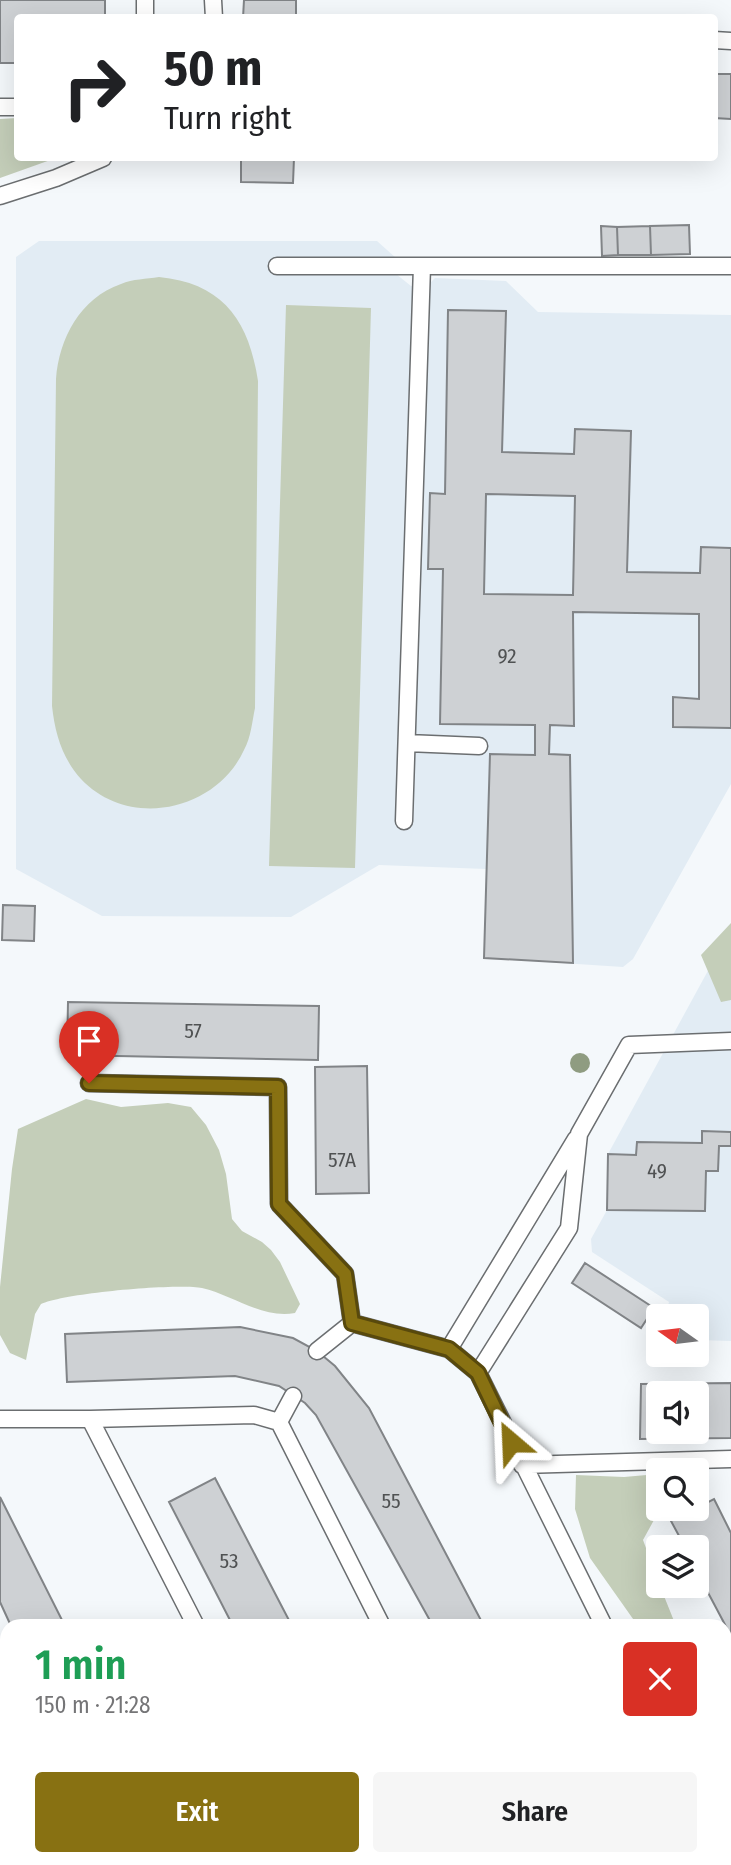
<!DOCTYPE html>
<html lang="en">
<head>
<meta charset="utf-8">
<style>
	:root { --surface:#fff; --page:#f6f6f6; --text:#202124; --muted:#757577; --accent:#887112 }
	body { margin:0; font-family:"Fira Sans Condensed",sans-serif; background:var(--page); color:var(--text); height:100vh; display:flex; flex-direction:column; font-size:26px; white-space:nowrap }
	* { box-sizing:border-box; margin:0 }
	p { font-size:23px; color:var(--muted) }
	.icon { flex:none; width:38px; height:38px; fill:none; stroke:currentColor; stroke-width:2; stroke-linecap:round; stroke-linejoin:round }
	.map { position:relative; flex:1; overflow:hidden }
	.side { position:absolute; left:0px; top:1619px; width:732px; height:247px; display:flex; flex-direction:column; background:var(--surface); border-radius:21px 21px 0 0; box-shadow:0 7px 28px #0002 }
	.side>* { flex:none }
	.guide { position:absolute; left:14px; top:14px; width:704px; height:147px; border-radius:7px; box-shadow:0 7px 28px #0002; background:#fff; color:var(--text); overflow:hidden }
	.needle { width:46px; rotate:284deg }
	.tools { position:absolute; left:646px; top:1304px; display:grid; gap:14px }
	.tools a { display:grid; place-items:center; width:63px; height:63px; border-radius:7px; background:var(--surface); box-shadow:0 7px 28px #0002; font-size:35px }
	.pin { position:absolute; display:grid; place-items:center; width:60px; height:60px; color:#fff; margin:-72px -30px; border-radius:50% 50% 50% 0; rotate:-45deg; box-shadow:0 0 7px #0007 }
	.pin .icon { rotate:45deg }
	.me { position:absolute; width:77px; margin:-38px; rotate:334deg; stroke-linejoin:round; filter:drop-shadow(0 0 5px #0008) }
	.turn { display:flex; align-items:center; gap:24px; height:147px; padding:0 35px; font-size:32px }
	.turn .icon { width:91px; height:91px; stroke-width:2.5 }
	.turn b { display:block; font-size:49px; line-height:60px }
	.round { display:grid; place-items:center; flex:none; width:74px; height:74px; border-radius:7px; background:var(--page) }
	.headline { display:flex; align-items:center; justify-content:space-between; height:119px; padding:0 35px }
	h1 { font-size:42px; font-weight:600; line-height:52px; color:#1e9e55 }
	.action { display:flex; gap:14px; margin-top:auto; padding:14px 35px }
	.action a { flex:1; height:80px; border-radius:7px; background:var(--accent); color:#fff; font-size:28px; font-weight:600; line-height:80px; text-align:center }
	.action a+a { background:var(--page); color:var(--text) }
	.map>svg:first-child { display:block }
	.built { fill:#e2ecf4 }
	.green { fill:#c4ceb9 }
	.building { fill:#ced1d4; stroke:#818487; stroke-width:2; fill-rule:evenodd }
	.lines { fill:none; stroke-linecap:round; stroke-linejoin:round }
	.service-casing { stroke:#6b6e70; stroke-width:19 }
	.service { stroke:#fff; stroke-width:16 }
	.tree { fill:#8f9c81 }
	.route-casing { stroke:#58490c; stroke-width:18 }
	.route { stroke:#887112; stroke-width:12 }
	.labels { text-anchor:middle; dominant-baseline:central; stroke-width:6; stroke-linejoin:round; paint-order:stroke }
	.number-label { font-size:21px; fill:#505253 }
</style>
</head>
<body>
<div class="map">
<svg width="731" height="1865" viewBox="0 0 731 1865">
	<rect width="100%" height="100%" fill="#f4f8fb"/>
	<!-- built -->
	<path class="built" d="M 39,241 L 377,241 L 396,258 L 396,274 L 411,286 L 426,287 L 435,278 L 506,281 L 538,312 L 731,315 L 731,784 L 633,959 L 623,967 L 484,958 L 486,869 L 379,865 L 291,917 L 102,916 L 16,869 L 16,257 Z
		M 728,934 L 731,934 L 731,1341 L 697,1340 L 696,1316 L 665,1316 L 669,1302 L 592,1252 L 591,1239 L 607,1210 L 608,1154 Z"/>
	<!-- green -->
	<path class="green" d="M 17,118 L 18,158 L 56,158 L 0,178 L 0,119 Z
		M 159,277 C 223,283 249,321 258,381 L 255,708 C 252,722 251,737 244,750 C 216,811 129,830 81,779 C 62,758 55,733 52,706 L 56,379 C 59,339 80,298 121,284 C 133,279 146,279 159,277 Z
		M 286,305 L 371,308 L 355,868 L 269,866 Z
		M 731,923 L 731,1000 L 721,1002 L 701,955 Z
		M 86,1099 L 121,1107 L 168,1103 L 191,1107 L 206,1125 L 219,1150 L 226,1174 L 232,1219 L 242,1231 L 262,1242 L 271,1250 L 280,1262 L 300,1304 L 295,1313 C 262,1319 233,1295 202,1288 C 177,1283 64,1293 41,1304 L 35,1314 L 26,1360 L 10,1353 L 0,1335 L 0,1287 L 12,1169 L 18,1129 Z
		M 658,1474 L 658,1508 L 660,1509 L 643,1540 L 658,1580 L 658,1586 L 660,1586 L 676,1626 L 638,1626 L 590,1558 L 575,1509 L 576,1475 L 624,1477 Z
		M 725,1727 L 731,1741 L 731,1813 L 725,1805 Z
		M 400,1859 L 679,1858 L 679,1865 L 394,1865 Z"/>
	<!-- building -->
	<path class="building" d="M 0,0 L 105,0 L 105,18 L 18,18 L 18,63 L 0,63 Z
		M 244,0 L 296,0 L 296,18 L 243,18 Z
		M 714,74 L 731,74 L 731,119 L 714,118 Z
		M 241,158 L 294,158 L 293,183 L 241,182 Z
		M 689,225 L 690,254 L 651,255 L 650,226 Z
		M 601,226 L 617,227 L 618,255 L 602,256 Z
		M 650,226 L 651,255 L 618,255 L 617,227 Z
		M 448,310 L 506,311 L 502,452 L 574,454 L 575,429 L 631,431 L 627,572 L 700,573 L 701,547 L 731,548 L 731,728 L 673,727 L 673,697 L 699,699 L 699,614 L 573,612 L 574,726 L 550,725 L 549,754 L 570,755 L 573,963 L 484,958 L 490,754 L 535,755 L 535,725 L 440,724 L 443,569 L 428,569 L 430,493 L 445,494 ZM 486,494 L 575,496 L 573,595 L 484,594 Z
		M 3,905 L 35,906 L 34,941 L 2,940 Z
		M 68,1002 L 319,1006 L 318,1060 L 67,1055 Z
		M 367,1066 L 369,1193 L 316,1194 L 315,1067 Z
		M 702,1131 L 731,1132 L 731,1146 L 719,1146 L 718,1171 L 706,1171 L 705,1211 L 607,1210 L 608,1154 L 636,1155 L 637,1142 L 702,1143 Z
		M 585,1263 L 654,1308 L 641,1328 L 572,1283 Z
		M 240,1327 L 293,1338 L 317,1351 L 335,1366 L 369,1408 L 484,1626 L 433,1626 L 316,1415 L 305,1403 L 279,1386 L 235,1376 L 67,1382 L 65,1334 Z
		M 731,1383 L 731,1438 L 640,1439 L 641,1384 ZM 658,1393 L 696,1393 L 696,1432 L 658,1432 Z
		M 215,1478 L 292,1626 L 233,1626 L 212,1585 L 169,1502 Z
		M 0,1497 L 65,1626 L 11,1626 L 0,1602 Z
		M 714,1499 L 731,1533 L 731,1636 L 696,1570 L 696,1547 L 685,1547 L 671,1521 Z
		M 131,1858 L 182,1858 L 186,1865 L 134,1865 Z"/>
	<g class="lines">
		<!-- service casing -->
		<g class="service-casing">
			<path id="service" d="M 213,0 L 214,18
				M 145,18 L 145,0
				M 714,40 L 731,41
				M 0,107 L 18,107
				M 0,196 L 56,178 L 103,158
				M 277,266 L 731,266
				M 407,743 L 479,746
				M 404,821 L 422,266
				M 89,1083 L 278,1087 L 279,1204 L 345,1274 L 352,1323
				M 449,1349 L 576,1139
				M 317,1351 L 352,1323 L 449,1349 L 478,1373 L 604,1626
				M 478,1373 L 569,1228 L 579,1134 L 629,1045 L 731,1041
				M 0,1419 L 90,1419 L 254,1415 L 279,1422 L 382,1626
				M 90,1419 L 196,1626
				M 279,1422 L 293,1396
				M 522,1465 L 731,1459
				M 316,1858 L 319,1865
				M 723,1858 L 727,1865"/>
		</g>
		<!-- service -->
		<use href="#service" class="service"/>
	</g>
	<!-- trees -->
	<circle class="tree" cx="580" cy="1063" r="10"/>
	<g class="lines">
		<!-- route casing -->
		<g class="route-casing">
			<path id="route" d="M 89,1083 L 278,1087 L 279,1204 L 345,1274 L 352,1323 L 449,1349 L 478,1373 L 511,1442"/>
		</g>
		<!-- route -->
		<use href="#route" class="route"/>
	</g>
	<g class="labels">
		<!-- number labels -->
		<g class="number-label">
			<text x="507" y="656">92</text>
			<text x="193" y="1031">57</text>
			<text x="342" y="1160">57А</text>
			<text x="657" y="1171">49</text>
			<text x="391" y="1501">55</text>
			<text x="229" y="1561">53</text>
		</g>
	</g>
</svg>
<div class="tools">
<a><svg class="needle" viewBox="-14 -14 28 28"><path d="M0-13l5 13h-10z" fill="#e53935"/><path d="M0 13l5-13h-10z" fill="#757577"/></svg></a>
<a><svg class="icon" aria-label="sound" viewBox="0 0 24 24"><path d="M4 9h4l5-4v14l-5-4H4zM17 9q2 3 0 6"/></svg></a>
<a><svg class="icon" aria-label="search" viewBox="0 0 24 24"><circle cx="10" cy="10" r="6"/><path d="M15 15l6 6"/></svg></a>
<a><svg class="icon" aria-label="layers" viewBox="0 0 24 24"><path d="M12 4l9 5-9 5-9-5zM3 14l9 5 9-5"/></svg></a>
</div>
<div class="pin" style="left:89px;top:1083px;background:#d93025"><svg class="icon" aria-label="arrive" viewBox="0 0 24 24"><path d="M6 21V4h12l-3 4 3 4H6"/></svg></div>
<svg class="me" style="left:511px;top:1442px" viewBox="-20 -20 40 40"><path d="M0-17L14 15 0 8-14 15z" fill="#887112" stroke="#fff" stroke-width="4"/></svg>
<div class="guide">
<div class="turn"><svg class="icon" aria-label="right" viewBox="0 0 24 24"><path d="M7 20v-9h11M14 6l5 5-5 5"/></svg><div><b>50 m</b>Turn right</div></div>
</div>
<section class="side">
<div class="headline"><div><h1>1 min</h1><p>150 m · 21:28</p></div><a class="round" style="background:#d93025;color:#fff"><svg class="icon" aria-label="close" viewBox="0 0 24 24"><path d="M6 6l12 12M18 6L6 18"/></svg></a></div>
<div class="action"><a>Exit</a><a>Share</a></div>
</section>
</div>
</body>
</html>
